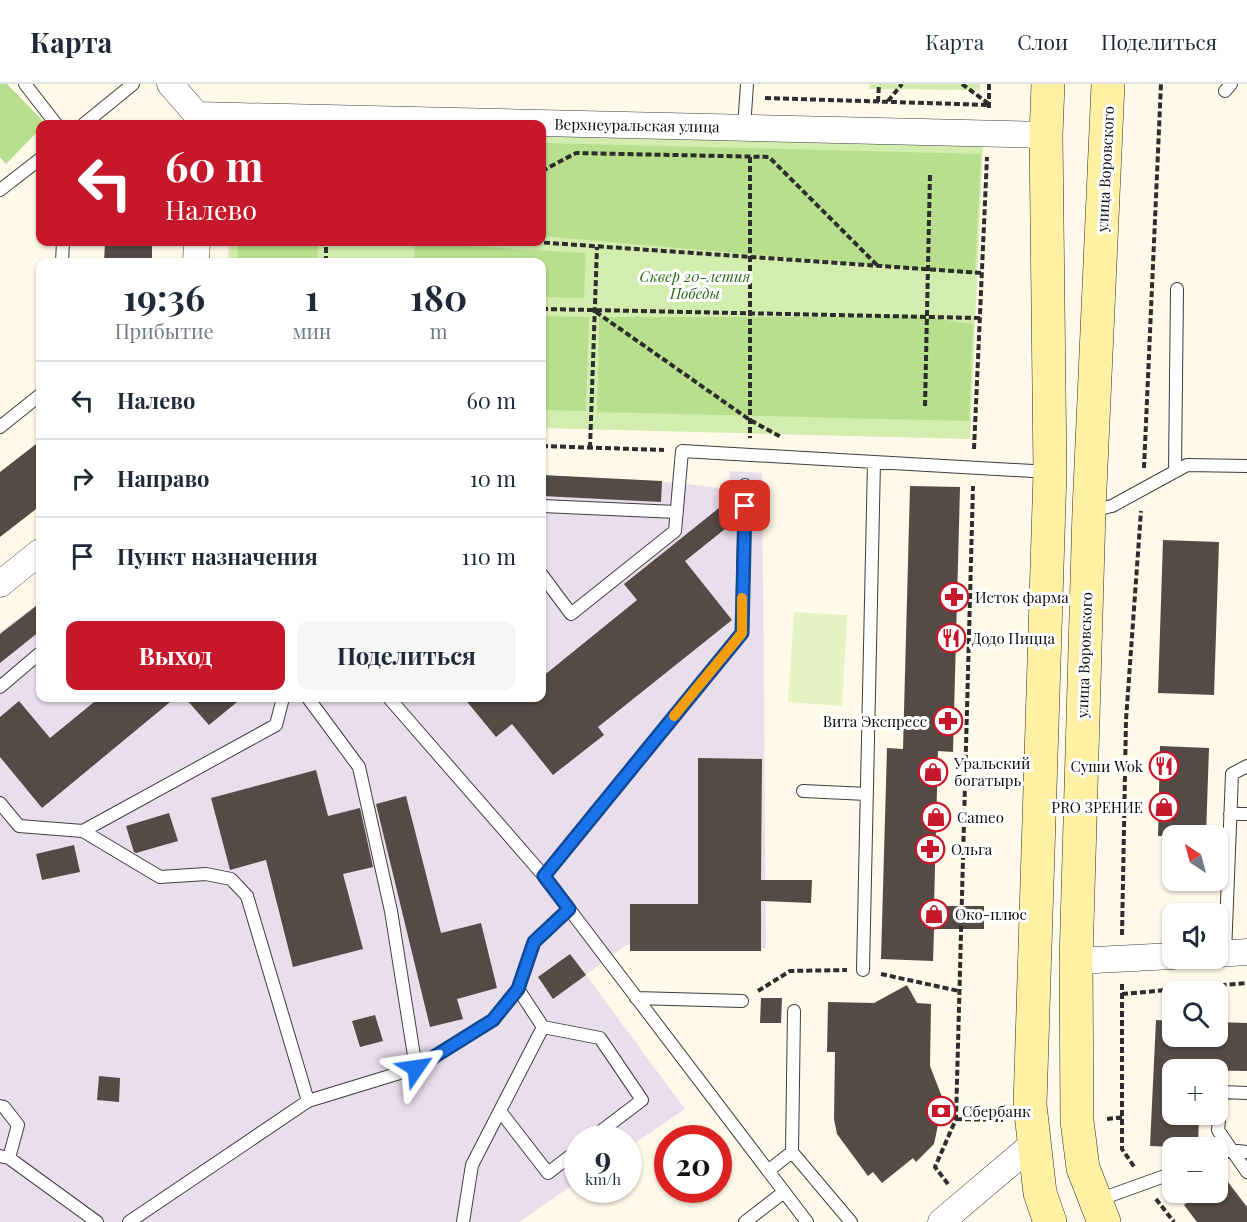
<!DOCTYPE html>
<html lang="ru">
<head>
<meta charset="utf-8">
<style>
	:root { --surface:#fff; --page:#f6f6f7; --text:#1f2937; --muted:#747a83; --line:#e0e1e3; --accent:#c7172a }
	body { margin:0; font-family:"Playfair Display",serif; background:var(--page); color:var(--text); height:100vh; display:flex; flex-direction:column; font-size:22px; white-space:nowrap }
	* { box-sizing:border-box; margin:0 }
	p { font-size:20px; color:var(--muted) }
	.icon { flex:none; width:33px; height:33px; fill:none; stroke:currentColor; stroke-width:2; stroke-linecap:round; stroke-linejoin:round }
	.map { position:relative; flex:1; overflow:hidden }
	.sheet { position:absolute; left:36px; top:174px; width:510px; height:444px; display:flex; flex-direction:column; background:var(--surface); border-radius:12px; box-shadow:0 2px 4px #0004 }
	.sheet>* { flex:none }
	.top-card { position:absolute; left:36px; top:36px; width:510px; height:126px; border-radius:12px; box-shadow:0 2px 4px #0004; background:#c7172a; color:#fff; overflow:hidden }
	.needle { width:39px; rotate:324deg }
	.tools { position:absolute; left:1162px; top:741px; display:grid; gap:12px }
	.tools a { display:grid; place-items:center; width:66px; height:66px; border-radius:12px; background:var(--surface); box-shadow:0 2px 4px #0004; font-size:30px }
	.speed { position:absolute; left:564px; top:1041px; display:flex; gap:12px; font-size:30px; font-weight:700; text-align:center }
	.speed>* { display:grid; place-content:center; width:78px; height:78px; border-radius:50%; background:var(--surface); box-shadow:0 2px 4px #0004; line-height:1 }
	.speed small { font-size:15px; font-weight:400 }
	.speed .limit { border:9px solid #d22; background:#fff; color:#111 }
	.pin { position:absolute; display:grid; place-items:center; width:51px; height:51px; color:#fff; margin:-26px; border-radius:12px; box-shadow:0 3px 9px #0006 }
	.me { position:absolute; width:66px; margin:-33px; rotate:58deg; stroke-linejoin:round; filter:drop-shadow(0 0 4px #0008) }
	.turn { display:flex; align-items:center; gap:21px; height:126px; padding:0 30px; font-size:27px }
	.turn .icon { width:78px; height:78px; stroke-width:2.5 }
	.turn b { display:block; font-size:42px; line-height:51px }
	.eta { display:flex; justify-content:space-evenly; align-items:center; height:102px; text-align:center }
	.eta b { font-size:36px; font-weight:700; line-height:42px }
	.primary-button { display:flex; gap:12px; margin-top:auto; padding:12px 30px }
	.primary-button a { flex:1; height:69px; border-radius:12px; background:var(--accent); color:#fff; font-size:24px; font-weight:700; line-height:69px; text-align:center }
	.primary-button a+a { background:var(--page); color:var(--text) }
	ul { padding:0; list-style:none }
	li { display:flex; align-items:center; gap:18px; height:78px; padding:0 30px; border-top:2px solid var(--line) }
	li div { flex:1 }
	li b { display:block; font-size:22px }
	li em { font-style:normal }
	header { display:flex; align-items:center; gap:36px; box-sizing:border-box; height:84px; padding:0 30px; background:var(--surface); border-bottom:2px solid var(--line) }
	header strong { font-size:28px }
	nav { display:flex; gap:33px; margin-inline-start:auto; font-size:21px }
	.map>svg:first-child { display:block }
	.industrial { fill:#e9deeb }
	.green { fill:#d3edaf }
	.forest { fill:#b7df8d }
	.pitch { fill:#e5f3c2 }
	.building { fill:#544b46 }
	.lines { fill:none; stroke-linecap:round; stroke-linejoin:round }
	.lane-casing { stroke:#3e3e3e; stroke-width:14 }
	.street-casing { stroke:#3e3e3e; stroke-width:27 }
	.secondary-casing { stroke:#2d2d2d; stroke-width:34 }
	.path { stroke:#2d2d2d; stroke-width:4; stroke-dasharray:6 3; stroke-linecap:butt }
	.lane { stroke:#fff; stroke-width:12 }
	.street { stroke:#fff; stroke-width:26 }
	.secondary { stroke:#fff0a4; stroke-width:33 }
	.route-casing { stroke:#114b97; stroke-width:15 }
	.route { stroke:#1a73e8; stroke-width:10 }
	.slow { stroke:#f59e0b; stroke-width:10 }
	.labels { text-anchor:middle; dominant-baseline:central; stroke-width:6; stroke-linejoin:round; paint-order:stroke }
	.street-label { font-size:15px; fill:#0b0b0b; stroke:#fff }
	.park-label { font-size:15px; font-style:italic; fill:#2c6816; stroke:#fff }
	.poi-label { font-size:15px; fill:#0b0b0b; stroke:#fff; text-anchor:start }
</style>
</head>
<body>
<header>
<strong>Карта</strong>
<nav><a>Карта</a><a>Слои</a><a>Поделиться</a></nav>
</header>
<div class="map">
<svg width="1247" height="1138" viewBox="0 0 1247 1138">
	<rect width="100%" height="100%" fill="#fff9e9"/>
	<!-- industrial -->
	<path class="industrial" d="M 730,387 L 762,389 L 766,864 L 626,861 L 586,891 L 685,1025 L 629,1063 L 628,1054 L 578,1054 L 577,1098 L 519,1138 L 0,1138 L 0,548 L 40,518 L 40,614 L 542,614 L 542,391 L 679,399 L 728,405 Z"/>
	<!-- green -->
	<path class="green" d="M 870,0 L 980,0 L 980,6 L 869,5 Z
		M 542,48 L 983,61 L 970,355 L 542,344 L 542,178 L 228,178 L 229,158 L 542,158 Z"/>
	<!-- forest -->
	<path class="forest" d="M 0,0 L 7,0 L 46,40 L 40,40 L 40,45 L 6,80 L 0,73 Z
		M 542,59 L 981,70 L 975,190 L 542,152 Z
		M 238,158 L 318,158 L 317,178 L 237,178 Z
		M 415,159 L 586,169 L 584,214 L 542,213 L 542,178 L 414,178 Z
		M 542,232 L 589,233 L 586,327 L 542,326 Z
		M 599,233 L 926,233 L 973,240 L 969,337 L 597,328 Z"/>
	<!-- pitch -->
	<path class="pitch" d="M 794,528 L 847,531 L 842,622 L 788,618 Z"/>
	<!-- building -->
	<path class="building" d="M 105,158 L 152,158 L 152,178 L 104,178 Z
		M 40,357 L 40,422 L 0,453 L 0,388 Z
		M 542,391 L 662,397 L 661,418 L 542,412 Z
		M 910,402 L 960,403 L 953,668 L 938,667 L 934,822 L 984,822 L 984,845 L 934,845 L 933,877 L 881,875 L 887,664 L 903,665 Z
		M 729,416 L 725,445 L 685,477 L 732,536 L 598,643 L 604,651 L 553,691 L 512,640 L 496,653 L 464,614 L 542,614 L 542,593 L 637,516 L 624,500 Z
		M 1163,456 L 1219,458 L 1214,611 L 1158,609 Z
		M 40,519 L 40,547 L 0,579 L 0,550 Z
		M 99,614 L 175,614 L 42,724 L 0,673 L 0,633 L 19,617 L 50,654 Z
		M 185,614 L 242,614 L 209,641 Z
		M 1160,662 L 1209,664 L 1206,752 L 1158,752 Z
		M 698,674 L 762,675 L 761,796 L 812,796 L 811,819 L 761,817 L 761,867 L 630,867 L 630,820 L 698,820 Z
		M 316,686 L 328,732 L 360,724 L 373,783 L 343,790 L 363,865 L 293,883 L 266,776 L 230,786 L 211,714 Z
		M 406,712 L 441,849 L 481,839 L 497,904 L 457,915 L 463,935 L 430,943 L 376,720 Z
		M 169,729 L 178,757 L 136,769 L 134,768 L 126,742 Z
		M 74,761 L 80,788 L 42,796 L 36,770 Z
		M 570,870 L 586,891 L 553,915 L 538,893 Z
		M 907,901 L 917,919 L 931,920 L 930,982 L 942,1013 L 941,1027 L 934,1060 L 916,1078 L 913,1074 L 882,1099 L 873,1088 L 868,1092 L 837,1050 L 834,1035 L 835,968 L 827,968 L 828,918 L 874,919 Z
		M 761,914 L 782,914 L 781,939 L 760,939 Z
		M 375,931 L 383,957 L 360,963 L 352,937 Z
		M 1156,936 L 1173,937 L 1173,952 L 1218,952 L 1218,938 L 1247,939 L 1247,987 L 1173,986 L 1173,1030 L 1199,1030 L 1198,1064 L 1150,1062 Z
		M 99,992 L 120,994 L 119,1018 L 97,1016 Z
		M 1218,1085 L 1247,1123 L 1247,1138 L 1197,1138 L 1184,1121 L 1199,1108 L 1218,1108 Z"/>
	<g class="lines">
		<!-- lane casing -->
		<g class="lane-casing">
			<path id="lane" d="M 25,0 L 56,40
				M 1225,7 L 1231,0
				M 84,40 L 133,0
				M 744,44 L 747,0
				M 0,106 L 40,75
				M 62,178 L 63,158
				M 0,343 L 40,311
				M 1175,387 L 1177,205
				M 542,422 L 677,428
				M 1090,427 L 1112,422 L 1187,381 L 1247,382
				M 542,491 L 571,530 L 675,447 L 682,367 L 1049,388
				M 0,603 L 40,569
				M 308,614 L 359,683 L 391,827 L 416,984
				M 389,614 L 544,792 L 807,1138
				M 803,707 L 867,710
				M 0,719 L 19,742 L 83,747 L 276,641 L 283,614
				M 1230,730 L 1247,730
				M 83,747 L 160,793 L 206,790 L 231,795 L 247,812 L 308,1017
				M 544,792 L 742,549 L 745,401
				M 1225,869 L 1232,690 L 1247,682
				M 863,886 L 874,378
				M 636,914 L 742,917
				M 794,927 L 792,1068 L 851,1138
				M 543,943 L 600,954 L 642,1016 L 592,1054
				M 1247,1009 L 1222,1008 L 1218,1046 L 1247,1088
				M 0,1022 L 4,1023 L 18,1041 L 9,1074
				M 500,1027 L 548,1089 L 578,1066
				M 1218,1071 L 1230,1066 L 1247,1068
				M 0,1072 L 9,1074 L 97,1138
				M 768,1087 L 792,1068
				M 1098,1116 L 1173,1089
				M 129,1138 L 308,1017 L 416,984 L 493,936 L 518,905 L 534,858 L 569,825
				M 463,1138 L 472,1081 L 543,943 L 518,905
				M 745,1138 L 784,1108"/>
		</g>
		<!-- street casing -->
		<g class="street-casing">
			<path id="street" d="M 170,0 L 197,31 L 1046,51
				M 196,178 L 197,158
				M 0,500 L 40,468
				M 1218,870 L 1247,868
				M 1076,877 L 1173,872
				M 941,1138 L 1033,1060"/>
		</g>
		<!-- secondary casing -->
		<g class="secondary-casing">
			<path id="secondary" d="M 1048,0 L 1046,51 L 1050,388 L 1030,1021 L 1040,1109 L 1050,1138
				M 1104,1138 L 1083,1084 L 1077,1037 L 1076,877 L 1089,427 L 1108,0"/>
		</g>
		<!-- path -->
		<path class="path" d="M 962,0 L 989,20
			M 989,0 L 989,26
			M 765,14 L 989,21
			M 888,17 L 902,0
			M 878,18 L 879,0
			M 750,73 L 750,354
			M 542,87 L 576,69 L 769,73 L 878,182
			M 535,158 L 982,189
			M 326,178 L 326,158
			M 542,225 L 980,234
			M 596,228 L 750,336 L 781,353
			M 925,322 L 930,90
			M 542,362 L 664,366
			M 590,364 L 597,163
			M 974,365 L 987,73
			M 1144,384 L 1161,0
			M 1122,851 L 1126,636 L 1141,427
			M 881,890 L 959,907
			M 1122,900 L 1122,1065 L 1135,1084
			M 758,907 L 790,887 L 847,886
			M 1122,910 L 1247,899
			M 956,1035 L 1003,1036
			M 1107,1035 L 1124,1033
			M 948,1100 L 935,1083 L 956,1035 L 973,402
			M 1156,1115 L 1174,1138"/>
		<!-- lane -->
		<use href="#lane" class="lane"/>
		<!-- street -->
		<use href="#street" class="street"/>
		<!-- secondary -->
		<use href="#secondary" class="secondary"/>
	</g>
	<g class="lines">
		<!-- route casing -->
		<g class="route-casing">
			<path id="route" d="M 416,984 L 493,936 L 518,905 L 534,858 L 569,825 L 544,792 L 742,549 L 745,422"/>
		</g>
		<!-- route -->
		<use href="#route" class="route"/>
		<!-- slow -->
		<path class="slow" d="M 674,632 L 742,549 L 742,514"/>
	</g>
	<!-- icons -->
	<defs>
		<g id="pharmacy-ring" transform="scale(1.5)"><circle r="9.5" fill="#fff" stroke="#c7172a" stroke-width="1.5"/><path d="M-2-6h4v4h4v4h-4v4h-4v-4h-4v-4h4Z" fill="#c7172a"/></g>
		<g id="restaurant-ring" transform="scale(1.5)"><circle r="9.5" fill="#fff" stroke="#c7172a" stroke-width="1.5"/><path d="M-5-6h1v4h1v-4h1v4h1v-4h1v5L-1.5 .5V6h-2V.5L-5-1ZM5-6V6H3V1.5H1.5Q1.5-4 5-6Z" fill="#c7172a"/></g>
		<g id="shop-ring" transform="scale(1.5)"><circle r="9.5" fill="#fff" stroke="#c7172a" stroke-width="1.5"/><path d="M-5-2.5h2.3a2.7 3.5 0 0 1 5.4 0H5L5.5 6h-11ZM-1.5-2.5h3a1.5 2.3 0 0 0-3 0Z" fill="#c7172a"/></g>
		<g id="bank-ring" transform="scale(1.5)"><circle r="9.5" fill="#fff" stroke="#c7172a" stroke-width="1.5"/><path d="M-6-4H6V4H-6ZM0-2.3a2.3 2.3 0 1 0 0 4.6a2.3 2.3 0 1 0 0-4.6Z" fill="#c7172a"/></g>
	</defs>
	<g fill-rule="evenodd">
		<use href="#pharmacy-ring" x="954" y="513"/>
		<use href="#restaurant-ring" x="951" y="554"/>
		<use href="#pharmacy-ring" x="948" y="637"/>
		<use href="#restaurant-ring" x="1164" y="682"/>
		<use href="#shop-ring" x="933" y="688"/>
		<use href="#shop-ring" x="1164" y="723"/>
		<use href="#shop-ring" x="936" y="733"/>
		<use href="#pharmacy-ring" x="930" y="765"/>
		<use href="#shop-ring" x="934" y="830"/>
		<use href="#bank-ring" x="941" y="1027"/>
	</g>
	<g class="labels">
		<!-- street labels -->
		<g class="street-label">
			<text transform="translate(637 41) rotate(1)">Верхнеуральская улица</text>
			<text transform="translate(1105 85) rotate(-87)">улица Воровского</text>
			<text transform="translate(1084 571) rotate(-88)">улица Воровского</text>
		</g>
		<!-- park labels -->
		<g class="park-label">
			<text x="695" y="192">Сквер 20-летия<tspan x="695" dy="17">Победы</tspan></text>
		</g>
		<!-- poi labels -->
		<g class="poi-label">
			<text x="975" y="513">Исток фарма</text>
			<text x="972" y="554">Додо Пицца</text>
			<text x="927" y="637" text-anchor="end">Вита Экспресс</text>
			<text x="954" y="679">Уральский<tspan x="954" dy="17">богатырь</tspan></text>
			<text x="1143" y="682" text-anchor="end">Суши Wok</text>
			<text x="1143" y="723" text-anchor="end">PRO ЗРЕНИЕ</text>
			<text x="957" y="733">Cameo</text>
			<text x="951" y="765">Ольга</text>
			<text x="955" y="830">Око-плюс</text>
			<text x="962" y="1027">Сбербанк</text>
		</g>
	</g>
</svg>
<div class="tools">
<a><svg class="needle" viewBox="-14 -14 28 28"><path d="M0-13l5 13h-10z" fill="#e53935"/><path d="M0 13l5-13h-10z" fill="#747a83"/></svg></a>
<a><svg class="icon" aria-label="sound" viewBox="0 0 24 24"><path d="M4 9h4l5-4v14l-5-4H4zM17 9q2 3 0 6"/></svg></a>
<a><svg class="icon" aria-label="search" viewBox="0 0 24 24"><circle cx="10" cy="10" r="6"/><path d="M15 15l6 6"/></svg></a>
<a>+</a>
<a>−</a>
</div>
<div class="speed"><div>9<small>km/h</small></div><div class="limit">20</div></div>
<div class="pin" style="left:745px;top:422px;background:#d93025"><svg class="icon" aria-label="arrive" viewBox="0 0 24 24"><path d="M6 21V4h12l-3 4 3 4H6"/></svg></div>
<svg class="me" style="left:416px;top:984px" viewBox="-20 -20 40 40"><path d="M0-17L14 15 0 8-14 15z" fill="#1a73e8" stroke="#fff" stroke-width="4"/></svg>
<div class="top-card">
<div class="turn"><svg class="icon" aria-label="left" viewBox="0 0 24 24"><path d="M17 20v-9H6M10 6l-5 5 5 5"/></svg><div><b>60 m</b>Налево</div></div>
</div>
<section class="sheet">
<div class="eta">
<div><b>19:36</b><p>Прибытие</p></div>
<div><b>1</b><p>мин</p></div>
<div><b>180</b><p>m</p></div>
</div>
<ul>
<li><svg class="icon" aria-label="left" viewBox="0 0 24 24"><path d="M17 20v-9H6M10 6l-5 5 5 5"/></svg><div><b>Налево</b></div><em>60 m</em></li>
<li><svg class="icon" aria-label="right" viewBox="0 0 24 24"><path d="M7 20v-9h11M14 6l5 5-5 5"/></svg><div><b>Направо</b></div><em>10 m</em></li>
<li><svg class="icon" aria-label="arrive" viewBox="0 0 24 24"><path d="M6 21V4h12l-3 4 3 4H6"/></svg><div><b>Пункт назначения</b></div><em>110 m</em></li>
</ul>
<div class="primary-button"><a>Выход</a><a>Поделиться</a></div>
</section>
</div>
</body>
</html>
